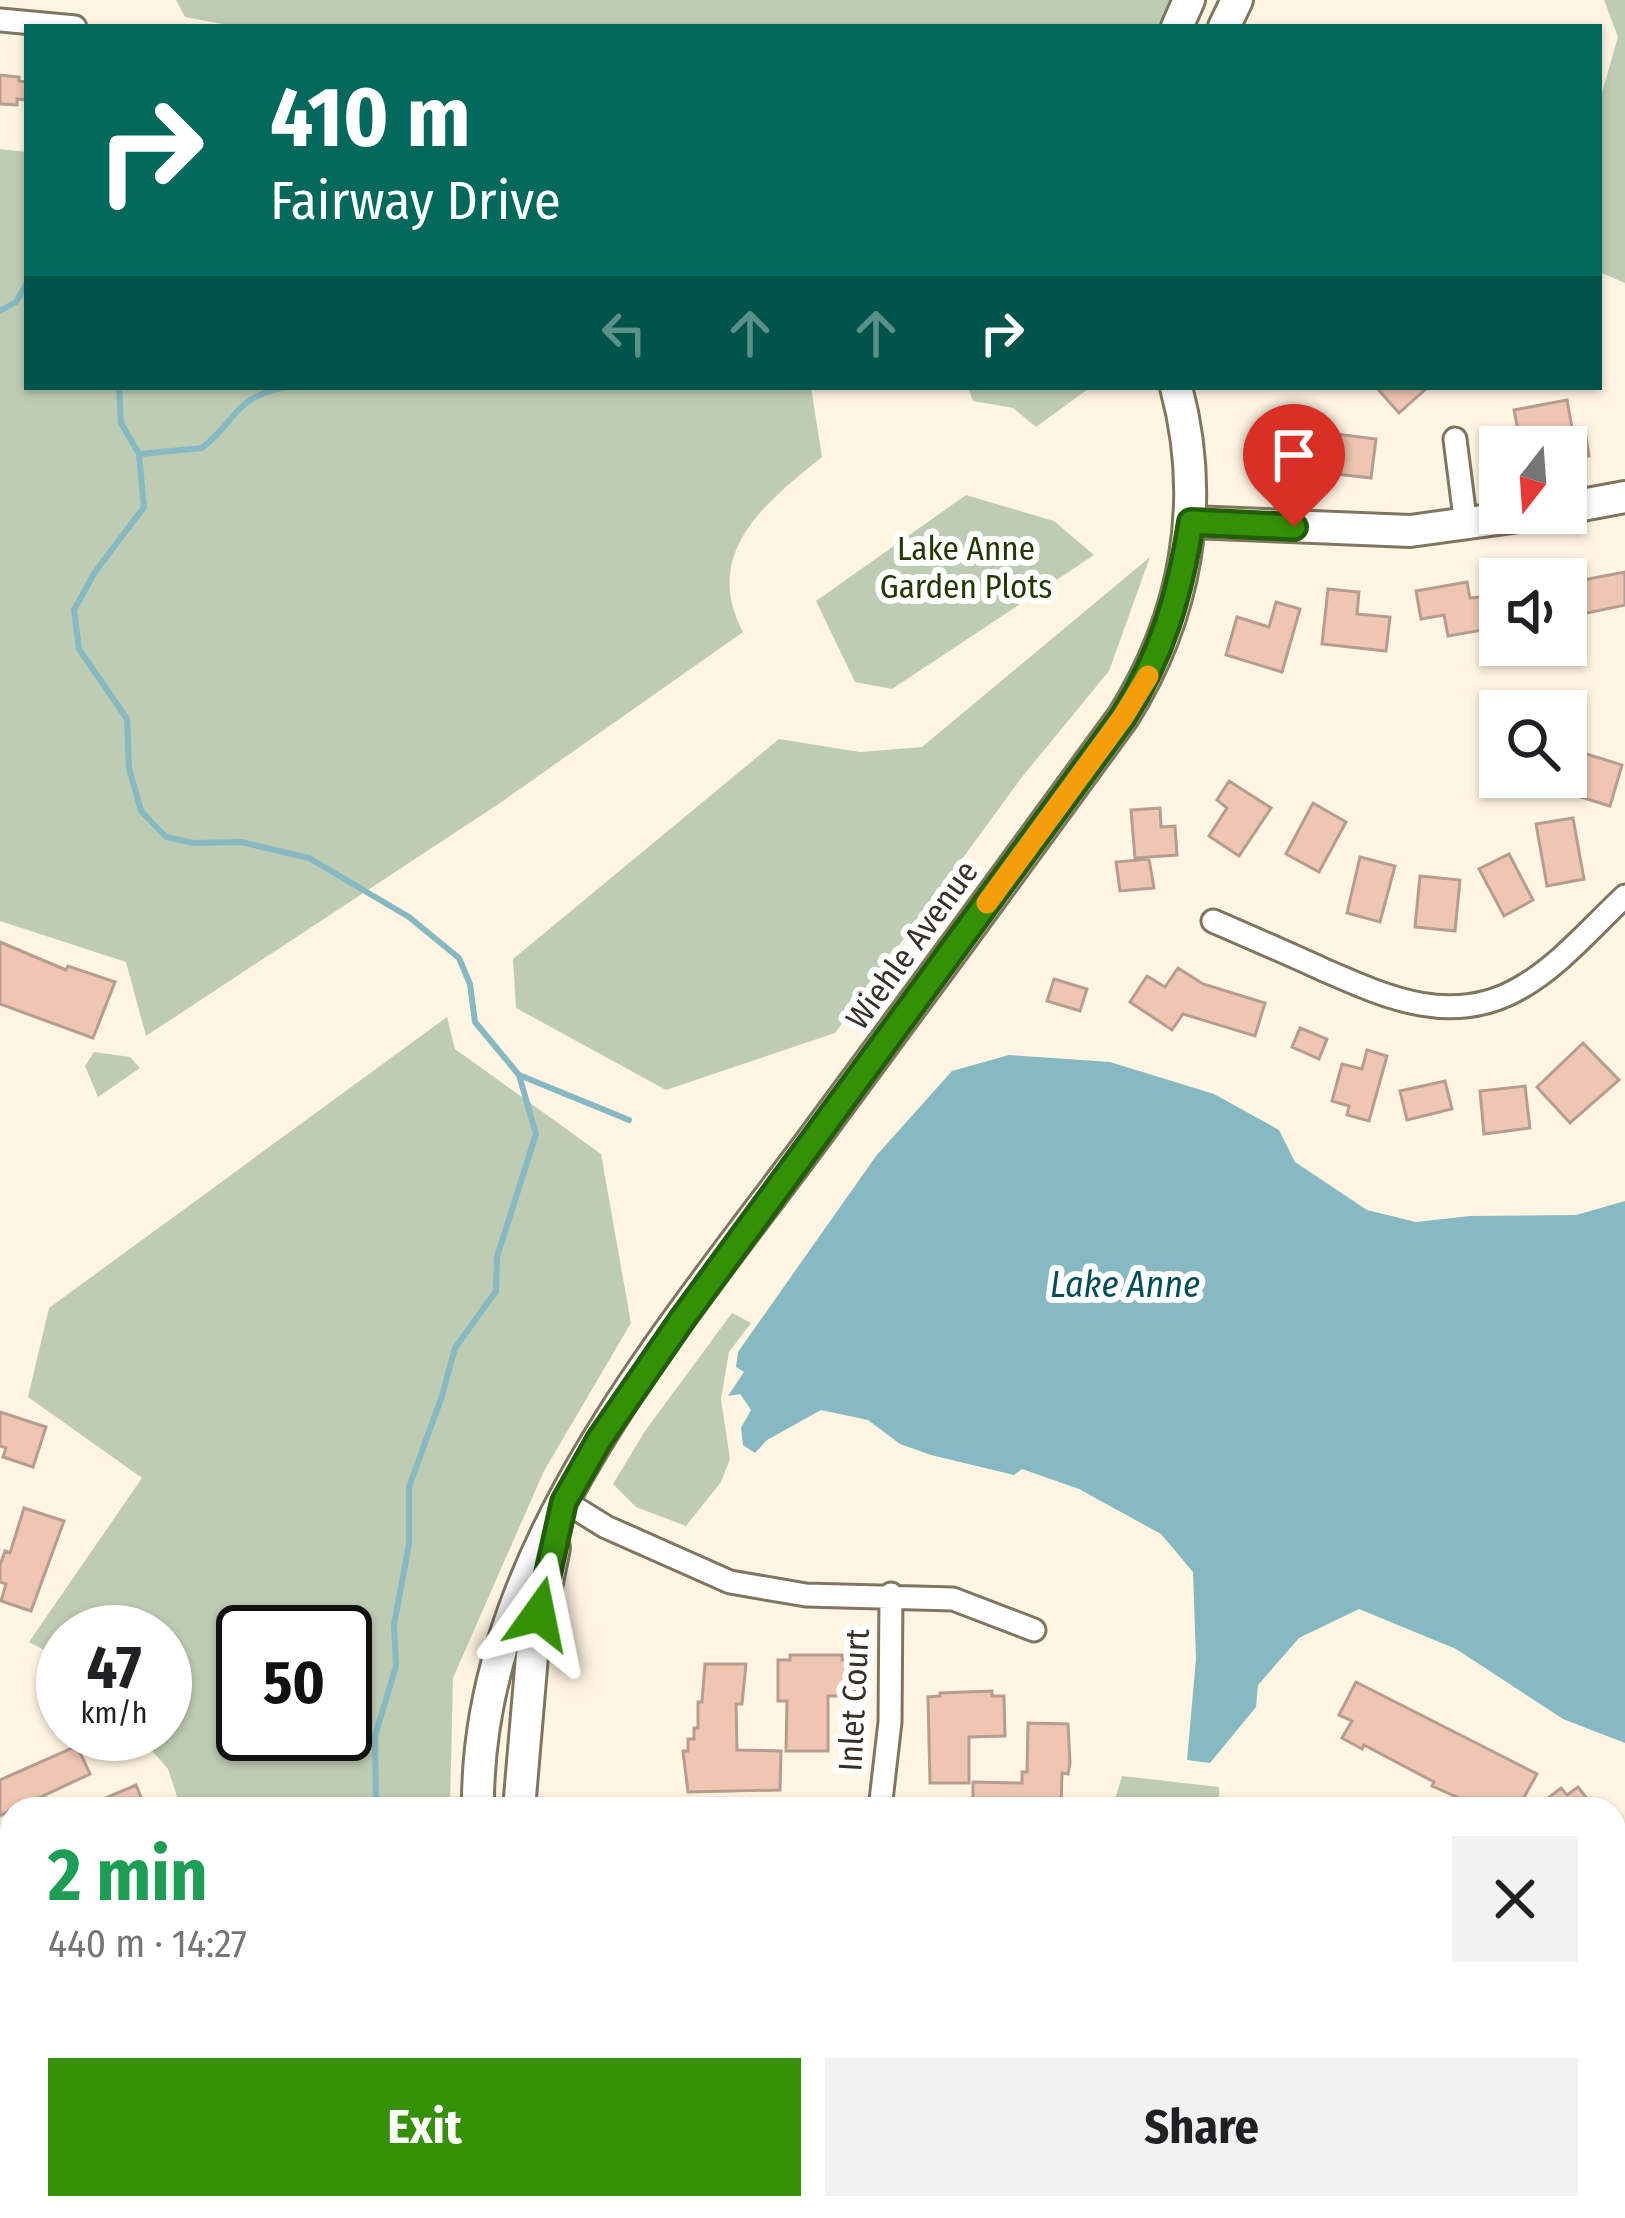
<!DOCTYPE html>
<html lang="en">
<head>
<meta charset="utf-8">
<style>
	:root { --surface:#fff; --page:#f2f2f2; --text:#202124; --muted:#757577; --accent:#349107 }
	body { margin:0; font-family:"Fira Sans Condensed",sans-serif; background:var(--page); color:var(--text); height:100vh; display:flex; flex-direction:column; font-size:45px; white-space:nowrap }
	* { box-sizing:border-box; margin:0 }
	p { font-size:39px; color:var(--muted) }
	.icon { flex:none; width:66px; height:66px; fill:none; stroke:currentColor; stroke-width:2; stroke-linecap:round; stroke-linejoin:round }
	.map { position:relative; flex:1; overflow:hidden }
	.panel { position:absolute; left:0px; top:1797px; width:1626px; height:423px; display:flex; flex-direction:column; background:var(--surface); border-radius:36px 36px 0 0; box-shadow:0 3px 9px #0004 }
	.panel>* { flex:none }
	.top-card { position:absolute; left:24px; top:24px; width:1578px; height:366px; border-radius:0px; box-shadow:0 3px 9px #0004; background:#00695c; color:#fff; overflow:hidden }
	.needle { width:78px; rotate:197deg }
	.fabs { position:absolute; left:1479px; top:426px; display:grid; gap:24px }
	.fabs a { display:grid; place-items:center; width:108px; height:108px; border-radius:0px; background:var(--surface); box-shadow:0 3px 9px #0004; font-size:60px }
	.speed { position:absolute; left:36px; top:1605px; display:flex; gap:24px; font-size:60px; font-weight:700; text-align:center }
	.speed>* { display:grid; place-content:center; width:156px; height:156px; border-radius:50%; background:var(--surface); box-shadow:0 3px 9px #0004; line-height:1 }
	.speed small { font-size:30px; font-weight:400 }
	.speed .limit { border:6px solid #111; border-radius:18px; background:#fff; color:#111 }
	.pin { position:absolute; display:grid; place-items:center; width:102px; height:102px; color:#fff; margin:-123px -51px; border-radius:50% 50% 50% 0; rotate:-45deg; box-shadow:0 0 12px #0007 }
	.pin .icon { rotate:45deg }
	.me { position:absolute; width:132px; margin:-66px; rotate:12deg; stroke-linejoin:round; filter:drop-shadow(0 0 9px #0008) }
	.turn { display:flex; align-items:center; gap:42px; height:252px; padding:0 48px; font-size:54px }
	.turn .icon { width:156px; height:156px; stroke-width:2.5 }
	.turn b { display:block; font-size:84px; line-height:102px }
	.lanes { display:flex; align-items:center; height:114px; padding:0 48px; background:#0003; justify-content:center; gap:60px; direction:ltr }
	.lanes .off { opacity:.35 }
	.round { display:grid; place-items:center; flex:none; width:126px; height:126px; border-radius:0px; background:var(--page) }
	.head { display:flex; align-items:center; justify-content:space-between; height:204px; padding:0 48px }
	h1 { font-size:72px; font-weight:700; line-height:90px; color:#1e9e55 }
	.cta { display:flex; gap:24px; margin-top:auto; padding:24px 48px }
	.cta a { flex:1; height:138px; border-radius:0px; background:var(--accent); color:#fff; font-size:48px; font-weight:700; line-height:138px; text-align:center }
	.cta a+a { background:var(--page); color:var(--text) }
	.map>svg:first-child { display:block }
	.green { fill:#bfccb4; fill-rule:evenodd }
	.water { fill:#86b9c1 }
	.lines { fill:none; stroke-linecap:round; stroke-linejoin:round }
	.stream { stroke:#86b9c1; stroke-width:6 }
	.building { fill:#efc6b1; stroke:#b69d90; stroke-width:3 }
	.street-casing { stroke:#80755f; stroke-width:27 }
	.secondary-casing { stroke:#80755f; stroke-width:36 }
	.street { stroke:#fff; stroke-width:21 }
	.secondary { stroke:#fff; stroke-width:30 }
	.route-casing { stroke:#225e05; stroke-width:30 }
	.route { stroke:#349107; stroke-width:21 }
	.slow { stroke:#f59e0b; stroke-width:21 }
	.labels { text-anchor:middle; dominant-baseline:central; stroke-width:12; stroke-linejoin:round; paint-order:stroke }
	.park-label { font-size:33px; fill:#223900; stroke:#fff }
	.street-label { font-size:33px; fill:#373229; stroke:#fff }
	.water-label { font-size:36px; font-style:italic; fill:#004f58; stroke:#fff }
</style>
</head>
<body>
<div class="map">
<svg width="1625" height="2218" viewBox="0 0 1625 2218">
	<rect width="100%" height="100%" fill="#fff5e2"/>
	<!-- green -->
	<path class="green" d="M 176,0 L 1173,0 L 1162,27 L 238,27 L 185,17 Z
		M 1604,0 L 1625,0 L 1625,283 L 1599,272 L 1599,103 L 1618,37 Z
		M 0,149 L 27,152 L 27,387 L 811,387 L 822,457 C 766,502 701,553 743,632 L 500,803 L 146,1036 L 126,962 L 0,921 Z
		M 968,387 L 1091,387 L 1036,427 L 1013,408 L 973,401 Z
		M 966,495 L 1054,521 L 1094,555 L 892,689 L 855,682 L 816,601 Z
		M 1150,557 L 1109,671 L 1022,777 L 835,1033 L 666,1090 L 516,1008 L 513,959 L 779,739 L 860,752 L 922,747 Z
		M 447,1017 L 455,1049 L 601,1154 L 631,1323 L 544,1471 L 453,1678 L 450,1809 L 181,1809 L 168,1769 L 137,1734 L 165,1734 L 165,1632 L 63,1632 L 63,1660 L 29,1642 L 142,1478 L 28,1397 L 49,1308 ZM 243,1632 L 345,1632 L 345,1734 L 243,1734 Z
		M 94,1052 L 130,1057 L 140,1068 L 98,1097 L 85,1066 Z
		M 732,1313 L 751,1323 L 729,1352 L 721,1399 L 730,1459 L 721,1482 L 686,1526 L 636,1507 L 613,1484 L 645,1431 Z
		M 1122,1776 L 1219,1787 L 1219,1809 L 1112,1809 Z
		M 309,2208 L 460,2208 L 459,2218 L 310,2218 Z
		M 1092,2208 L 1224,2208 L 1225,2218 L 1091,2218 Z"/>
	<!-- water -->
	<path class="water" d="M 1009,1055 L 1110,1062 L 1214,1094 L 1279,1130 L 1295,1162 L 1367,1210 L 1416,1222 L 1470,1216 L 1576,1215 L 1625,1201 L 1625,1743 L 1563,1719 L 1456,1649 L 1359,1609 L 1299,1638 L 1258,1685 L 1256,1707 L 1210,1763 L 1187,1760 L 1196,1659 L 1193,1572 L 1161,1534 L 1079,1489 L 1022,1469 L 1014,1475 L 931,1455 L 900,1444 L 868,1420 L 821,1410 L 767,1440 L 755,1453 L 743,1445 L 741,1428 L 751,1410 L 740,1394 L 728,1396 L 744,1372 L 736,1367 L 738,1352 L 876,1156 L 952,1071 Z"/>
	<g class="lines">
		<!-- stream -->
		<path class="stream" d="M 0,311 L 16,302 L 27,283
			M 119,387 L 121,423 L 139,454 L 144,507 L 95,572 L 74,610 L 79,649 L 127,719 L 129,768 L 141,811 L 166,837 L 194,843 L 241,842 L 309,858 L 409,917 L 459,958 L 470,984 L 475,1022 L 519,1075 L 629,1120
			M 140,454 L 202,448 C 239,419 232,398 286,387
			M 376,1809 L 375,1736 L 396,1666 L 394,1625 L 409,1544 L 409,1487 L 442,1396 L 455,1348 L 496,1291 L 497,1257 L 536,1134 L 519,1075
			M 400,2208 L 401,2218
			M 1167,2208 L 1168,2218"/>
	</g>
	<!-- building -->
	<path class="building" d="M 0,75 L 19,77 L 19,81 L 27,82 L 27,100 L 17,99 L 17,105 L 0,104 Z
		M 1376,387 L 1428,387 L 1399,413 Z
		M 1567,400 L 1573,433 L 1585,431 L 1589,456 L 1566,460 L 1566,447 L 1542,447 L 1539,432 L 1519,435 L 1514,410 Z
		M 1289,428 L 1376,439 L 1371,478 L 1285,468 Z
		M 1625,572 L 1625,605 L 1578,615 L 1572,582 Z
		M 1467,582 L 1470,598 L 1500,595 L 1500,627 L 1448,636 L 1444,615 L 1421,619 L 1416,591 Z
		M 1328,589 L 1359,592 L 1357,614 L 1390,617 L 1386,651 L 1322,644 Z
		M 1276,602 L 1300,609 L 1282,672 L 1226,655 L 1237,617 L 1269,627 Z
		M 1583,753 L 1622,765 L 1610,806 L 1571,794 Z
		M 1229,781 L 1271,808 L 1239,856 L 1209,836 L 1227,808 L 1217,800 Z
		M 1313,803 L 1346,822 L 1319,872 L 1286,854 Z
		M 1160,808 L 1161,827 L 1175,826 L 1177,855 L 1135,858 L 1131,810 Z
		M 1573,818 L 1584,879 L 1547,886 L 1536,824 Z
		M 1509,854 L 1533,900 L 1504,916 L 1479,869 Z
		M 1360,857 L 1395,866 L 1380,922 L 1347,913 Z
		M 1149,859 L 1154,888 L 1120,891 L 1116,862 Z
		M 1420,876 L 1460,880 L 1455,931 L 1415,927 Z
		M 0,942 L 66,970 L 68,966 L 115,982 L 93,1038 L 0,1004 Z
		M 1178,968 L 1203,984 L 1265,1003 L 1255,1036 L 1183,1014 L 1172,1030 L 1130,1002 L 1147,976 L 1165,987 Z
		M 1054,979 L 1087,989 L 1080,1011 L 1047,1001 Z
		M 1300,1028 L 1327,1039 L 1319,1059 L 1292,1047 Z
		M 1583,1043 L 1619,1080 L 1570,1123 L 1537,1087 Z
		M 1367,1050 L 1387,1056 L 1369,1121 L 1347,1115 L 1349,1106 L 1332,1101 L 1342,1064 L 1362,1069 Z
		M 1445,1081 L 1452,1109 L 1407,1120 L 1400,1091 Z
		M 1525,1086 L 1530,1128 L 1484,1134 L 1480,1091 Z
		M 0,1412 L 46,1427 L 33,1467 L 3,1457 L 6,1448 L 0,1446 Z
		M 24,1508 L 64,1521 L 31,1611 L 1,1601 L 6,1584 L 0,1582 L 0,1565 L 5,1551 L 10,1553 Z
		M 790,1655 L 842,1655 L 842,1660 L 855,1660 L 855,1696 L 828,1696 L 828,1751 L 786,1751 L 787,1701 L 778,1701 L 778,1660 L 790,1660 Z
		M 705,1664 L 746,1664 L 742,1704 L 736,1704 L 737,1750 L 781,1751 L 780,1790 L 688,1792 L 683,1751 L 688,1751 L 688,1739 L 694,1739 L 694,1728 L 698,1728 L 698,1702 L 702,1702 Z
		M 1356,1682 L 1537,1774 L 1519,1806 L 1506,1800 L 1501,1809 L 1484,1809 L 1432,1786 L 1434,1782 L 1364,1745 L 1362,1749 L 1342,1738 L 1352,1721 L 1339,1715 Z
		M 992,1691 L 992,1696 L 1004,1696 L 1005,1736 L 969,1737 L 969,1783 L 930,1783 L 928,1697 L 940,1696 L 940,1693 Z
		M 1028,1723 L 1068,1724 L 1070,1763 L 1068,1774 L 1062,1773 L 1061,1809 L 973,1809 L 973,1782 L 1022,1783 L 1022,1772 L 1027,1772 Z
		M 77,1746 L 90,1774 L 26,1804 L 29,1809 L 12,1809 L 0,1816 L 0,1780 Z
		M 136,1785 L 146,1809 L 80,1809 Z
		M 1578,1787 L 1595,1809 L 1534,1809 L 1561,1788 L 1567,1795 Z"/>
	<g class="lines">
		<!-- street casing -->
		<g class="street-casing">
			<path id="street" d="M 0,20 L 75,27
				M 1455,439 L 1466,526
				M 1213,921 C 1250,937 1287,953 1324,970 C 1388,998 1453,1027 1520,988 C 1559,966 1592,927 1625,896
				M 564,1501 L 606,1527 L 730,1582 L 806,1595 L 953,1599 L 1034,1630
				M 880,1809 L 890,1722 L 891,1594
				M 0,2123 L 12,2116
				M 848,2208 L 848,2218
				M 1493,2208 L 1498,2218"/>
		</g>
		<!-- secondary casing -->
		<g class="secondary-casing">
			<path id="secondary" d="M 1177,27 L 1189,0
				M 1224,27 L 1237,0
				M 1566,508 L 1625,497
				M 1191,522 L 1410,531 L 1541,513
				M 478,1809 C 475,1550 678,1324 823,1126 C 924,990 1023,854 1123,717 C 1186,617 1207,502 1176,387
				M 519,1809 L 532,1656 L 554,1548
				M 492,2218 L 492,2208
				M 532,2218 L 532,2208"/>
		</g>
		<!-- street -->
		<use href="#street" class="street"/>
		<!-- secondary -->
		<use href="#secondary" class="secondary"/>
	</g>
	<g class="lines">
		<!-- route casing -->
		<g class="route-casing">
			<path id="route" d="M 539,1614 L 564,1502 L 599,1440 L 683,1318 L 1123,717 C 1162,655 1180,594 1191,522 L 1294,527"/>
		</g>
		<!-- route -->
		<use href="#route" class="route"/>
		<!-- slow -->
		<path class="slow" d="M 987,903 L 1123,717 L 1148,676"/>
	</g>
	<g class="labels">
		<!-- park labels -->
		<g class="park-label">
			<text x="966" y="549">Lake Anne<tspan x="966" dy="38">Garden Plots</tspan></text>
		</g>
		<!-- street labels -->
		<g class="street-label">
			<text transform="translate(912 945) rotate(-54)">Wiehle Avenue</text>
			<text transform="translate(854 1700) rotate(-87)">Inlet Court</text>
		</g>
		<!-- water labels -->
		<g class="water-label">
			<text x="1125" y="1285">Lake Anne</text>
		</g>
	</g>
</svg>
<div class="fabs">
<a><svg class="needle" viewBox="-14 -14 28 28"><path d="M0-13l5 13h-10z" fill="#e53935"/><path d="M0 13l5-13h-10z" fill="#757577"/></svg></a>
<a><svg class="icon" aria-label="sound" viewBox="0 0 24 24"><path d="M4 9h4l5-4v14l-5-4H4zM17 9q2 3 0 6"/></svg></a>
<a><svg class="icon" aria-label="search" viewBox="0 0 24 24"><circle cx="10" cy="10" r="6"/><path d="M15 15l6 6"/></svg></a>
</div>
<div class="speed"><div>47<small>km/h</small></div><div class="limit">50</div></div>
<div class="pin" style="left:1294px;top:527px;background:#d93025"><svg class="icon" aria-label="arrive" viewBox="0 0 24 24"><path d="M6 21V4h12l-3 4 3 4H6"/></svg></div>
<svg class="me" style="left:539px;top:1614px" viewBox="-20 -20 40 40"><path d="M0-17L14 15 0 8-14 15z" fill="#349107" stroke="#fff" stroke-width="4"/></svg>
<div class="top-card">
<div class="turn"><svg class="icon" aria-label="right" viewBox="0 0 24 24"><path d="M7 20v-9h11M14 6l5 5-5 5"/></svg><div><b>410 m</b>Fairway Drive</div></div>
<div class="lanes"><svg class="icon off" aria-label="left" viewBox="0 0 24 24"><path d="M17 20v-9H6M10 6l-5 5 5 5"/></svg><svg class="icon off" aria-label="ahead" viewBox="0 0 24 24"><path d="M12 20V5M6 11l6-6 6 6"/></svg><svg class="icon off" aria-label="ahead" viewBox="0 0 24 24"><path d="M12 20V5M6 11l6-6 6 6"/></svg><svg class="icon" aria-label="right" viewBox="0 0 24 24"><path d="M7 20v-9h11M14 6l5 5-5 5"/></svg></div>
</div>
<section class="panel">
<div class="head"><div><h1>2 min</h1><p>440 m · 14:27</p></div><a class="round"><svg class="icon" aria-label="close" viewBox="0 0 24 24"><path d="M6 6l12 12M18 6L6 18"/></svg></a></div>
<div class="cta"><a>Exit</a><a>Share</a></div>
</section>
</div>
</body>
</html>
